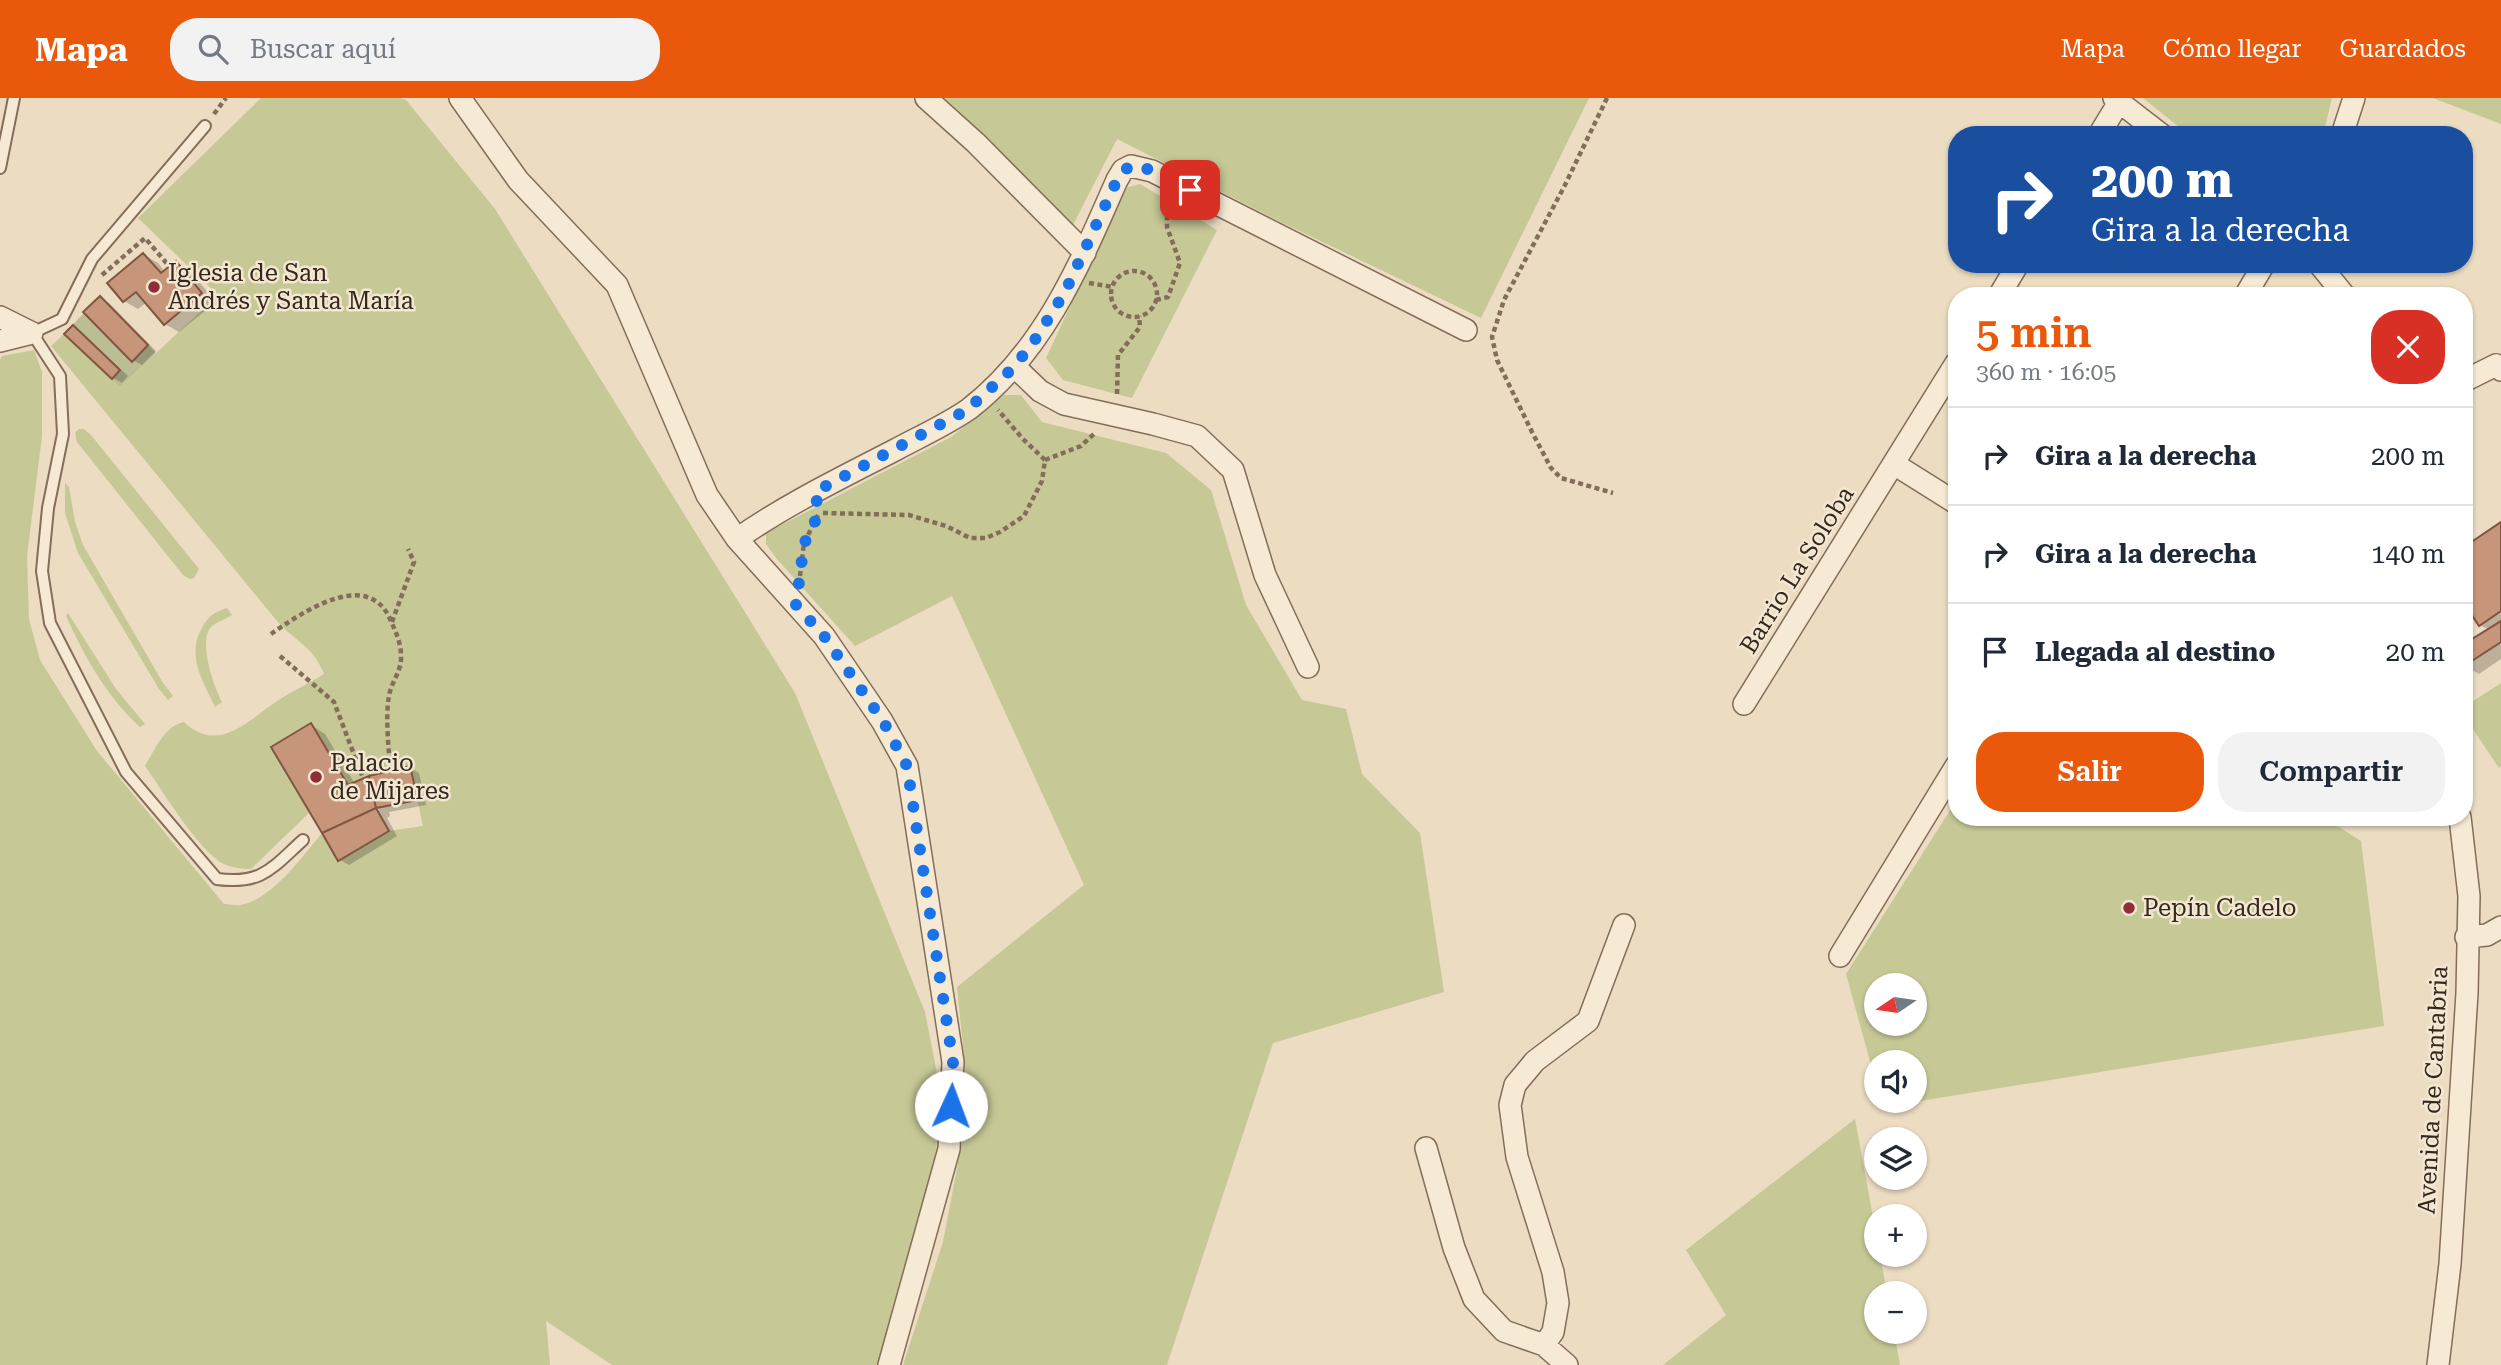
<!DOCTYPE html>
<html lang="es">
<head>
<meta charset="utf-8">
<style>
	:root { --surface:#fff; --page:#f2f2f3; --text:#1f2937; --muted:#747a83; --line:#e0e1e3; --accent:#ea580c }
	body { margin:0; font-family:"Roboto Serif",serif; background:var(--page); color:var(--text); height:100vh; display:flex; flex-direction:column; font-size:26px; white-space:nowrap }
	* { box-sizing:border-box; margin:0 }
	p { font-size:23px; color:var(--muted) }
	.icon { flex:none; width:38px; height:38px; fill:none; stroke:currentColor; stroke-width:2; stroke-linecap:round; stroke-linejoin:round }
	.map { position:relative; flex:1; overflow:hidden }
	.drawer { position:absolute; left:1948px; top:189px; width:525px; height:539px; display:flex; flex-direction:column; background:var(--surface); border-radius:28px; box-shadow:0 2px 5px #0004 }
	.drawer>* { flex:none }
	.banner { position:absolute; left:1948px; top:28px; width:525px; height:147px; border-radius:28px; box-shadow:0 2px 5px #0004; background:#1a4fa0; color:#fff; overflow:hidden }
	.needle { width:46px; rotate:257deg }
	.buttons { position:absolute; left:1864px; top:875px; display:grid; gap:14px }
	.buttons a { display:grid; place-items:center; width:63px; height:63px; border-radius:50%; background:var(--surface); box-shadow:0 2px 5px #0004; font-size:35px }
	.pin { position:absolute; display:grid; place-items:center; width:60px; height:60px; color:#fff; margin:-30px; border-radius:14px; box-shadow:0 4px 10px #0006 }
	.me { position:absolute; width:77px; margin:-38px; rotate:2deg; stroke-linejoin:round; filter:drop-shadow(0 0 5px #0008) }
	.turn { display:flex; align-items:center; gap:24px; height:147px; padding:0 28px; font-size:32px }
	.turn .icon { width:91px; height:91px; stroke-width:2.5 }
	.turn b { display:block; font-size:49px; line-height:60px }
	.round { display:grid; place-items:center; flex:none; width:74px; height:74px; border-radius:28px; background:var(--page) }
	.headline { display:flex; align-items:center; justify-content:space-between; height:119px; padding:0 28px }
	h1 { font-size:42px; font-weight:600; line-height:52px; color:var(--accent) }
	.cta { display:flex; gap:14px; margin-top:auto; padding:14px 28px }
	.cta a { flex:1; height:80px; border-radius:28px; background:var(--accent); color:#fff; font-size:28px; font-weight:600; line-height:80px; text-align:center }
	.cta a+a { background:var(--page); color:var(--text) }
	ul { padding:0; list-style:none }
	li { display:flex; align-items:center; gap:21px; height:98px; padding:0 28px; border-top:2px solid var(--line) }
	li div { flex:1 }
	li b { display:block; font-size:26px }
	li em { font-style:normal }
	header { display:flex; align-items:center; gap:42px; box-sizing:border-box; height:98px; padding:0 35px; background:var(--accent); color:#fff }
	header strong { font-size:33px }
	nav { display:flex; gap:38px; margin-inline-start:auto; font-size:24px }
	.search { width:490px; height:63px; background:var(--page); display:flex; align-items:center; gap:18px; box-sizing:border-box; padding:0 24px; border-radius:28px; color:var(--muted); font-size:26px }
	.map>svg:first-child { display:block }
	.green { fill:#c6c896; fill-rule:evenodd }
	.cemetery { fill:#bbbd95 }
	.shadow { fill:#0003; fill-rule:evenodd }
	.building { fill:#c79579; stroke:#815641; stroke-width:2 }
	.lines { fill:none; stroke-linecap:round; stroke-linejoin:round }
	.lane-casing { stroke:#846d5a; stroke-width:14 }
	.street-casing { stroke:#846d5a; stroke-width:24 }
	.path { stroke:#846d5a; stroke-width:4.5; stroke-dasharray:5 3.5; stroke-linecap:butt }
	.lane { stroke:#f6ead4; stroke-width:10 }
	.street { stroke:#f6ead4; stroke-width:21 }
	.route { stroke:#1a73e8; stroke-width:12; stroke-dasharray:0 21.6 }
	.poi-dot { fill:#8f2e35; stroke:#f3e7d1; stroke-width:2.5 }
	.labels { text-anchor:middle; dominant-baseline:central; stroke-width:5; stroke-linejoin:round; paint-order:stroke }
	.poi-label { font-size:24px; fill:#34271d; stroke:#f3e7d1; text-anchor:start }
	.street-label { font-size:24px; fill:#34271d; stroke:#f3e7d1 }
</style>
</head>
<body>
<header>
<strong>Mapa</strong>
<div class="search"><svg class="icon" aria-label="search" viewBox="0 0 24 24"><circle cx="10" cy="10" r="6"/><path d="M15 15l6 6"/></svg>Buscar aquí</div>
<nav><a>Mapa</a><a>Cómo llegar</a><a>Guardados</a></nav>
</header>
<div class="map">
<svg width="2501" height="1267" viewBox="0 0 2501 1267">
	<rect width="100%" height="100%" fill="#ebdcc2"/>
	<!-- green -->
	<path class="green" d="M 261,0 L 400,0 L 406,2 L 495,111 L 795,595 L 925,914 L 943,1006 L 932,1077 L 877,1267 L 612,1267 L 546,1223 L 550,1267 L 0,1267 L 0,262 L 2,258 L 34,252 L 42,274 L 42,338 L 27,458 L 29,521 L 40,562 L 97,653 L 224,806 C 229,806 236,808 241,807 C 271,802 303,758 322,735 L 339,763 L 389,733 L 423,728 L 410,668 L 369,678 L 348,687 L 311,626 L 271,649 L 310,714 L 251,771 C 242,771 233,770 224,766 C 199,754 163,693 145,668 C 155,652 164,628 184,624 C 218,656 246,624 276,604 C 291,593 309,586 324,576 C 313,547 295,544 277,523 L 51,248 L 64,236 L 120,289 L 218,197 L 138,120 Z
		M 941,0 L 1589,0 L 1481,220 L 1283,125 L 1117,41 L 1072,129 Z
		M 2143,0 L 2332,0 L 2323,37 L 2189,37 Z
		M 2433,0 L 2501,0 L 2501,26 Z
		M 1140,86 L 1217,132 L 1132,300 L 1063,282 L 1046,260 L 1125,90 Z
		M 1004,297 L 1021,297 L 1042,324 L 1166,355 L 1211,392 L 1246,507 L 1302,602 L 1346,611 L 1362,676 L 1420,735 L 1444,894 L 1273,945 L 1167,1267 L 903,1267 L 943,1144 L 969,1007 L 957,889 L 1084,787 L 952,498 L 855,548 L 776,460 L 766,446 L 766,435 L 951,339 Z
		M 79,331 L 84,331 L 91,337 L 199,471 L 194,480 L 190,481 L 183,477 L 77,344 L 75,335 Z
		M 65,385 L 69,389 L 75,424 L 83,447 L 163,585 L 173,598 L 168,602 L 159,591 L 78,455 L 65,415 Z
		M 227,510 L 232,517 C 226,521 217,524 212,528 C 197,542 214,589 222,604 L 215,609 C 203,583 186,558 202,530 C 208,518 214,514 227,510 Z
		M 68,515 L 116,591 L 145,626 L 140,629 C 106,598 85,559 66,518 Z
		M 2501,585 L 2501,668 L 2499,670 L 2464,618 L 2464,609 Z
		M 1956,703 L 1956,719 L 2323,719 L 2361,743 L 2384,928 L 1883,1009 L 1881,1003 L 1914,1003 L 1914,964 L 1876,964 L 1876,985 L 1846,876 ZM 1876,887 L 1914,887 L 1914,926 L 1876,926 Z
		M 1855,1021 L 1876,1135 L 1876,1157 L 1880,1157 L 1887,1195 L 1876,1195 L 1876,1234 L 1894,1234 L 1900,1267 L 1663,1267 L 1726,1217 L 1686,1152 Z"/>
	<!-- cemetery -->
	<path class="cemetery" d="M 100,198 L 156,255 L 120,289 L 64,236 Z"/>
	<!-- shadow -->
	<path class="shadow" d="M 144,157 L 158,165 L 165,174 L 176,165 L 190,173 L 216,204 L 179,234 L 165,226 L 147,204 L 138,211 L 124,203 Z
		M 100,200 L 109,205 L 156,253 L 142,267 L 133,262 Z
		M 73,230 L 82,235 L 128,278 L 122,285 L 113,280 Z
		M 2501,426 L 2501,561 L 2479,576 L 2464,567 L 2464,549 L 2490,532 L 2480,527 L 2464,502 L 2464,451 Z
		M 311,627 L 325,636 L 355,686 L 410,670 L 419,675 L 426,707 L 389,714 L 390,718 L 387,720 L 397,738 L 349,767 L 340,762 ZM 374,691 L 380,718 L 377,719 Z"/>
	<!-- building -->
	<path class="building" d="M 143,155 L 161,175 L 176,163 L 202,195 L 164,227 L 136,194 L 123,204 L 107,185 Z
		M 100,198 L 148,247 L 132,264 L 83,214 Z
		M 73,227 L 120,272 L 112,281 L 64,236 Z
		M 2501,424 L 2501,513 L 2479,528 L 2464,505 L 2464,449 Z
		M 2501,523 L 2501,544 L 2464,568 L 2464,546 Z
		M 311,625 L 348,687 L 369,678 L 376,710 L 322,735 L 271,649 Z
		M 410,668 L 418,702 L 376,710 L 369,678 Z
		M 376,710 L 389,733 L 338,763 L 322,735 Z"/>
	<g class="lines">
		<!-- lane casing -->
		<g class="lane-casing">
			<path id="lane" d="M 205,28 L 92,161 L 62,221 L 32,235 L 60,278 L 63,336 L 48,410 L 42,473 L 50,525 L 126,674 L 217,781 C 262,787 272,770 303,742
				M 0,70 L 14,0"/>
		</g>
		<!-- street casing -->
		<g class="street-casing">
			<path id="street" d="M 460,0 L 518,82 L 617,187 L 707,397 L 737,441 L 824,538 L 882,623 L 907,668 L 953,964 L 949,1051 L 889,1267
				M 926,0 L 976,45 L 1085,155
				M 2114,0 L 2162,37
				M 2099,37 L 2119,4
				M 2342,37 L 2354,0
				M 2319,166 L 2345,198
				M 1999,198 L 2018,166
				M 2245,198 L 2264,166
				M 0,219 L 32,235
				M 0,243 L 32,235
				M 1015,269 L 1040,293 L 1064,306 L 1153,326 L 1197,338 L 1233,372 L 1265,477 L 1308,569
				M 2464,283 L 2496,267 L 2501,272
				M 1894,366 L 1956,405
				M 737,441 C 787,406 841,380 895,352 C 919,339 946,327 969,311 C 1044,253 1080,166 1117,82 L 1123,72 L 1131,68 L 1152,73 L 1466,232
				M 1744,606 L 1956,265
				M 2466,839 L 2487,837 L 2501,829
				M 1840,858 L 1956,668
				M 1426,1050 L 1454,1150 L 1474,1201 L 1504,1233 L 1544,1247 L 1567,1267
				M 1544,1247 L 1553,1234 L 1558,1205 L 1553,1174 L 1517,1059 L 1510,1007 L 1515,987 L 1535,963 L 1588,923 L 1624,827
				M 2438,1267 L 2450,1166 L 2467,895 L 2469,798 L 2460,719"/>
		</g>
		<!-- path -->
		<path class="path" d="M 1607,0 L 1565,87 L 1504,202 L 1492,239 L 1497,262 L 1532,334 L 1551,370 L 1561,380 L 1613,395
			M 214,16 L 226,0
			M1111 196a23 23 0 1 1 46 0a23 23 0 1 1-46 0Z
			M 102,177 L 145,140 L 169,168
			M 1089,185 L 1113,189
			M 1156,202 L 1168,199 L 1180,165 L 1167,129 L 1167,104
			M 1117,296 L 1118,257 L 1140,229 L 1139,218
			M 1045,362 L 1081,348 L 1096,334
			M 823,415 L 909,417 L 946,428 L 970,440 L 986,440 L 1000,434 L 1024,418 L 1042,383 L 1045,362 L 1023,341 L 998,312
			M 800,478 L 804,445 L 818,417
			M 392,524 L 414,464 L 408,451
			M 271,536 C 300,516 367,469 390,521 C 396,534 402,547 401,562 C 400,575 391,585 389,598 C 385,620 389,650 390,673
			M 280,558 L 334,604 L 363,680"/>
		<!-- lane -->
		<use href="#lane" class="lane"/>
		<!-- street -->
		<use href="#street" class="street"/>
	</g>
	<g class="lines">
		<!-- route -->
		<path class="route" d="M 951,1008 L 953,964 L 907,668 L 883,623 L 824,538 L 796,507 L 804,446 L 819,415 L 815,394 L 967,312 L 1014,269 L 1037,239 L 1065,194 L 1117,82 C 1123,72 1129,66 1141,68 L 1190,92"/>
	</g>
	<!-- markers -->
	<g class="poi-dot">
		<circle cx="154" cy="189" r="7"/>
		<circle cx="316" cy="679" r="7"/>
		<circle cx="2129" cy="810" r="7"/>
	</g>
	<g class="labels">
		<!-- poi labels -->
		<g class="poi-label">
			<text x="168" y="175">Iglesia de San<tspan x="168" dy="28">Andrés y Santa María</tspan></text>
			<text x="330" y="665">Palacio<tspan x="330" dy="28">de Mijares</tspan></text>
			<text x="2143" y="810">Pepín Cadelo</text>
		</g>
		<!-- street labels -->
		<g class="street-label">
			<text transform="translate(1797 472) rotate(-58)">Barrio La Soloba</text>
			<text transform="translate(2433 992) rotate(-87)">Avenida de Cantabria</text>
		</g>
	</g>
</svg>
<div class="buttons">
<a><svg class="needle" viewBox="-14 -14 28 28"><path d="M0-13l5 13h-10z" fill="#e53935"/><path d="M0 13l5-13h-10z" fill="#747a83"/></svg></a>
<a><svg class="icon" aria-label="sound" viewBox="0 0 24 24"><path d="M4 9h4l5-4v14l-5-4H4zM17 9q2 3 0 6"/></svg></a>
<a><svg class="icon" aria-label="layers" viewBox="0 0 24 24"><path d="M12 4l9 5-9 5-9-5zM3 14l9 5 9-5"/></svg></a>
<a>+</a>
<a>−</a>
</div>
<div class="pin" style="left:1190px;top:92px;background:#d93025"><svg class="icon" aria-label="arrive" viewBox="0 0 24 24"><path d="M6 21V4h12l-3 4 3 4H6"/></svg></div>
<svg class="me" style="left:951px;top:1008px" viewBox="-20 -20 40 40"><circle r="19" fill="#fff"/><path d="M0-13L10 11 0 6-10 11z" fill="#1a73e8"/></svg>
<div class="banner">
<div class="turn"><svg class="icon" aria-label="right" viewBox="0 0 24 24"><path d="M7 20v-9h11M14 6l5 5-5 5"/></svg><div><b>200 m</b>Gira a la derecha</div></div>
</div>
<section class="drawer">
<div class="headline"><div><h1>5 min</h1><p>360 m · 16:05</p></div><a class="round" style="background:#d93025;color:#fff"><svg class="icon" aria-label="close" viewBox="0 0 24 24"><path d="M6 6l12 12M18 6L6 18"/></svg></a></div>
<ul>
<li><svg class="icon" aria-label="right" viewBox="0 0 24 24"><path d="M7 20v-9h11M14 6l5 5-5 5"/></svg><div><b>Gira a la derecha</b></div><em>200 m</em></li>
<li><svg class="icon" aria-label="right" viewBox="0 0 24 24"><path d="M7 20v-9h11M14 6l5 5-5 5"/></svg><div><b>Gira a la derecha</b></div><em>140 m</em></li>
<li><svg class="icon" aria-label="arrive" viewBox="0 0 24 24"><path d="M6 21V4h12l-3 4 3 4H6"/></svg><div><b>Llegada al destino</b></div><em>20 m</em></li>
</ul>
<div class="cta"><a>Salir</a><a>Compartir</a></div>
</section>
</div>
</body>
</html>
